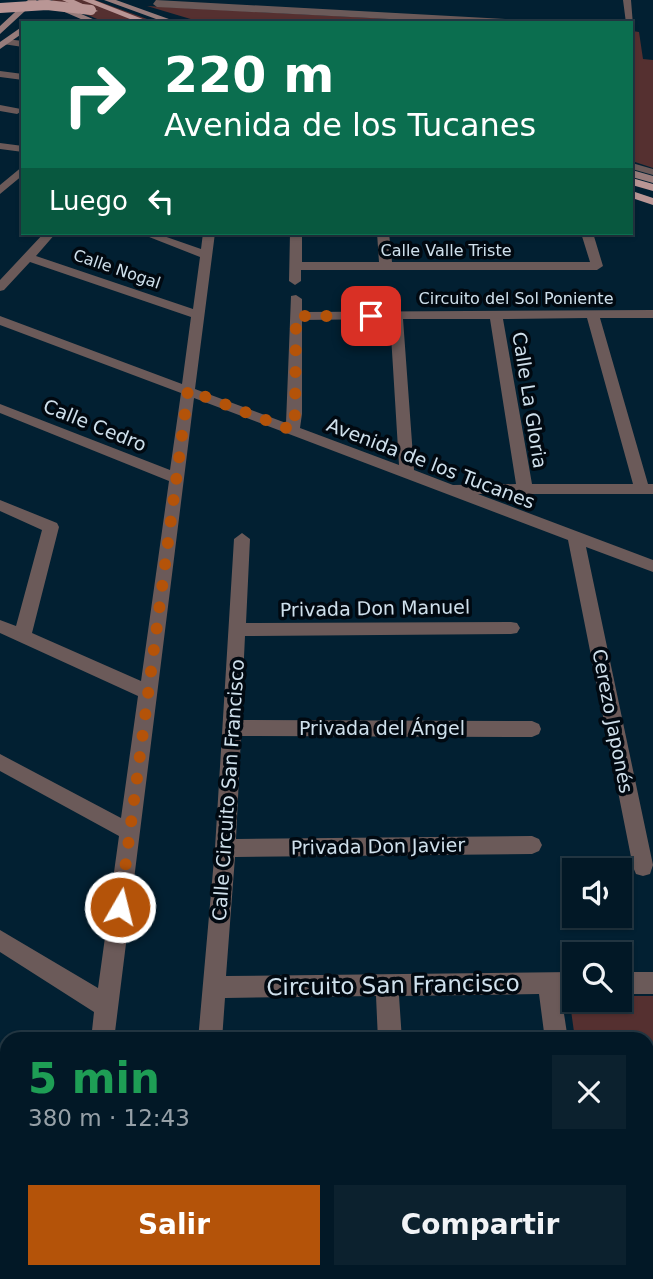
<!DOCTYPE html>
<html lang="es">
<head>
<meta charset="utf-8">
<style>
	:root { --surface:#021826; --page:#0c212e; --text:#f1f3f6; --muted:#96a0a7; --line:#233743; --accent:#b45309 }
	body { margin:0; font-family:"DejaVu Sans",sans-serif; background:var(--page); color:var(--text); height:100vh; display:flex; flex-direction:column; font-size:26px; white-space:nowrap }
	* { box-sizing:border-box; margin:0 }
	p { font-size:23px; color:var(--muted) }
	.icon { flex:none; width:38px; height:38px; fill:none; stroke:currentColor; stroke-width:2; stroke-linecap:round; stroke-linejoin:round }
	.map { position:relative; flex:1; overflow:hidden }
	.details { position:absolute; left:0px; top:1032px; width:654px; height:247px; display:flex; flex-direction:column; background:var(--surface); border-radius:21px 21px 0 0; box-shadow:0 2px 5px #0004,0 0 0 2px var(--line) }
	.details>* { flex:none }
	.top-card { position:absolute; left:21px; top:21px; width:612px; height:214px; border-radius:0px; box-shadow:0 2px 5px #0004,0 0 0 2px var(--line); background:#0b6e4f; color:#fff; overflow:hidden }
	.tools { position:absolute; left:562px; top:858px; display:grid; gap:14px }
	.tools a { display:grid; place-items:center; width:70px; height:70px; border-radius:0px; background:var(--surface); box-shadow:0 2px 5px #0004,0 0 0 2px var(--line); font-size:35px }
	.pin { position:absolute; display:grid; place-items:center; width:60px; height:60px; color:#fff; margin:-30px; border-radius:14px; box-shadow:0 4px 10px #0006 }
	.me { position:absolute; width:77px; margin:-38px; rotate:8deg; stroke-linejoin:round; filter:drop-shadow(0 0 5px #0008) }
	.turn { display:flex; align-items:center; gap:24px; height:147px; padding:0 28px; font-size:32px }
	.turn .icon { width:91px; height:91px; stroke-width:2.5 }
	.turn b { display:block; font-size:49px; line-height:60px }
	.then { display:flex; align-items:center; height:66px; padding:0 28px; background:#0003; gap:14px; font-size:26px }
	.round { display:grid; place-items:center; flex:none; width:74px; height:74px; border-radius:0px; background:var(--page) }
	.summary { display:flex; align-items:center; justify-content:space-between; height:119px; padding:0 28px }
	h1 { font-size:42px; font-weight:700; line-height:52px; color:#1e9e55 }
	.primary-button { display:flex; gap:14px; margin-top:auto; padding:14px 28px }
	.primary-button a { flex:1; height:80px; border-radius:0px; background:var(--accent); color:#fff; font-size:28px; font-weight:700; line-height:80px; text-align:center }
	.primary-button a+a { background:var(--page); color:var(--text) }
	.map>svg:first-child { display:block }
	.green { fill:#553030 }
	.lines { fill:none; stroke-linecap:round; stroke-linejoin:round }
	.minor { fill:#6b5a59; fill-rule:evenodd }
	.tertiary { fill:#6b5a59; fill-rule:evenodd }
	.secondary { fill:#977c7b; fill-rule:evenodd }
	.primary { fill:#b99695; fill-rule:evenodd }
	.primary-bridge { stroke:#b99695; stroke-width:10 }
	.route { stroke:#b45309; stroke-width:12; stroke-dasharray:0 21.6 }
	.labels { text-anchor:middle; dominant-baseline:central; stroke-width:7; stroke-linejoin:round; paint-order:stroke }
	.far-street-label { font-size:16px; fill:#cfe0ec; stroke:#010911 }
	.street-label { font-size:19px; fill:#cfe0ec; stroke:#010911 }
	.near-street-label { font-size:23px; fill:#cfe0ec; stroke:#010911 }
</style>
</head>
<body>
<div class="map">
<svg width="653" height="1279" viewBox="0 0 653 1279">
	<rect width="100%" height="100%" fill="#022032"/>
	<!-- green -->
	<path class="green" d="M 51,0 L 95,0 L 158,23 L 107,23 Z
		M 147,6 L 467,23 L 204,23 Z
		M 632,31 L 639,32 L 643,59 L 653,60 L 653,168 L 632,161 Z
		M 569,996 L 574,996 L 574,999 L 620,999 L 620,996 L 653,996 L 653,1279 L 611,1279 L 610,1272 L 648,1272 L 648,1040 L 575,1039 Z"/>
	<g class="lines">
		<!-- minor -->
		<path class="minor" d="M 156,0 L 522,20 L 526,23 L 466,23 L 157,7 L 153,4 Z
			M 623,0 L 631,0 L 633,25 L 626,23 Z
			M 6,39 L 23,41 L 23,47 L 3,44 L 1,42 Z
			M 0,71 L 23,74 L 23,80 L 0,77 Z
			M 0,105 L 21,109 L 22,111 L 17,114 L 0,111 Z
			M 0,143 L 23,146 L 23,152 L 0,149 Z
			M 23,166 L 23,175 L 0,194 L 0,185 Z
			M 44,233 L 56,233 L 36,256 L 193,309 L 200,257 L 139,233 L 155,233 L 201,249 L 203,233 L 215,233 L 195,389 L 286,423 L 291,296 L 296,295 L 302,299 L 302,312 L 653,310 L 653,318 L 600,318 L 648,484 L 653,484 L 653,494 L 478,494 L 653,560 L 653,572 L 586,547 L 653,865 L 650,874 L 643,876 L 636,874 L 633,867 L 568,540 L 194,398 L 114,1040 L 91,1040 L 94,1012 L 0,952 L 0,930 L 98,988 L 119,836 L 0,771 L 0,754 L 121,818 L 138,696 L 0,633 L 0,620 L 16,626 L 42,530 L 0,511 L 0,500 L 57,523 L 59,527 L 32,633 L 141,681 L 169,481 L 0,413 L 0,404 L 170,470 L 181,393 L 0,325 L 0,316 L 182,384 L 191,317 L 30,262 L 4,290 L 0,291 L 0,280 ZM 587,318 L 633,484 L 532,484 L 503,319 ZM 390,319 L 399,465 L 300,428 L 302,414 L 302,320 ZM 403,319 L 490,319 L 516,484 L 453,485 L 414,470 Z
			M 290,233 L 302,233 L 302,262 L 379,262 L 377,233 L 389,233 L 392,262 L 590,262 L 581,233 L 593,233 L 603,266 L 597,270 L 301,270 L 301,281 L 295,285 L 289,281 Z
			M 242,533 L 250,539 L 246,623 L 511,622 L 517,623 L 520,628 L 517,633 L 511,634 L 245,636 L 241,720 L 532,721 L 539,724 L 541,729 L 539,734 L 532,737 L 241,736 L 236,839 L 532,836 L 539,839 L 542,845 L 539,851 L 532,854 L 235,857 L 226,976 L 574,972 L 574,994 L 561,994 L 568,1040 L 545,1040 L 539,994 L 399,996 L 402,1040 L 378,1040 L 376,996 L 225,998 L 222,1040 L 198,1040 L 215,848 L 234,539 Z
			M 620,972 L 653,972 L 653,994 L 620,994 Z
			M 61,1272 L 87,1272 L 86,1279 L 60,1279 Z
			M 183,1272 L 209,1272 L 208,1279 L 182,1279 Z
			M 391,1272 L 417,1272 L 418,1279 L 392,1279 Z
			M 580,1272 L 606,1272 L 607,1279 L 581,1279 Z"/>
		<!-- tertiary -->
		<path class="tertiary" d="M 632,163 L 653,169 L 653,175 L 632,169 Z"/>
		<!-- secondary -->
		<path class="secondary" d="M 28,0 L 49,0 L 102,23 L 90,23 L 37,0 L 0,34 L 0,26 Z
			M 104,0 L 116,0 L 180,23 L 167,23 Z
			M 23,26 L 23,33 L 0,49 L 0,42 Z
			M 632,170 L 653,176 L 653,183 L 632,177 Z"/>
		<!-- primary -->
		<path class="primary" d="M 62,0 L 74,0 L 98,11 L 91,13 Z
			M 82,0 L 94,0 L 153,23 L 140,23 Z
			M 632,178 L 653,184 L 653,191 L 632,185 Z
			M 632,191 L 653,198 L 653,205 L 632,198 Z"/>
		<!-- primary-bridge -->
		<path class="primary-bridge" d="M 0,8 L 47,5 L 91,10"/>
	</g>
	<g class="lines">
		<!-- route -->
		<path class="route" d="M 120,907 L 188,390 L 292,430 L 295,414 L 296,316 L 371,316"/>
	</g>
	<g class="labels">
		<!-- far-street labels -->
		<g class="far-street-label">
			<text x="446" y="250">Calle Valle Triste</text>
			<text transform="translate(117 269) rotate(19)">Calle Nogal</text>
			<text x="516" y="298">Circuito del Sol Poniente</text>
		</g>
		<!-- street labels -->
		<g class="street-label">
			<text transform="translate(530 400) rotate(81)">Calle La Gloria</text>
			<text transform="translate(95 425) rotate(22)">Calle Cedro</text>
			<text transform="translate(431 463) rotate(21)">Avenida de los Tucanes</text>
			<text transform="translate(375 608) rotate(-1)">Privada Don Manuel</text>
			<text transform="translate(613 721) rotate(79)">Cerezo Japonés</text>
			<text x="382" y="728">Privada del Ángel</text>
			<text transform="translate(228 790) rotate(-86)">Calle Circuito San Francisco</text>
			<text transform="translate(378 846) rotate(-1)">Privada Don Javier</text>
		</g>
		<!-- near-street labels -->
		<g class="near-street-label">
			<text transform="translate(393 985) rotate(-1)">Circuito San Francisco</text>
		</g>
	</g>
</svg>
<div class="tools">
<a><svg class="icon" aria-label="sound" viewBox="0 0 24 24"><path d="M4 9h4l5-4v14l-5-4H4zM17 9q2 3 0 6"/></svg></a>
<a><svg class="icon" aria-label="search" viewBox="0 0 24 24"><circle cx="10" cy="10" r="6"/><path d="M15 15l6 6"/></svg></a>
</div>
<div class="pin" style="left:371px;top:316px;background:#d93025"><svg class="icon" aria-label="arrive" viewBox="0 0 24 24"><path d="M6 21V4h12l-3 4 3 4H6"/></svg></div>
<svg class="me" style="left:120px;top:907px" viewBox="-20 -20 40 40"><circle r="17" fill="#b45309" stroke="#fff" stroke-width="3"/><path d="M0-11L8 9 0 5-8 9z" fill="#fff"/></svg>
<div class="top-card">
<div class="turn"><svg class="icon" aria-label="right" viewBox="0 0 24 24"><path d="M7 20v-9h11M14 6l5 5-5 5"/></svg><div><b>220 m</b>Avenida de los Tucanes</div></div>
<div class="then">Luego<svg class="icon" aria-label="left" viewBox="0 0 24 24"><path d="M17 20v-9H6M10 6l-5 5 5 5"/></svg></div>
</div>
<section class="details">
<div class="summary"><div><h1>5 min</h1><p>380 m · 12:43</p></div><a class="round"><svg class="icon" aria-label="close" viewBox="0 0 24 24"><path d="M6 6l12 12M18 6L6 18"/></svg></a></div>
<div class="primary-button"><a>Salir</a><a>Compartir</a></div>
</section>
</div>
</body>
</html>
